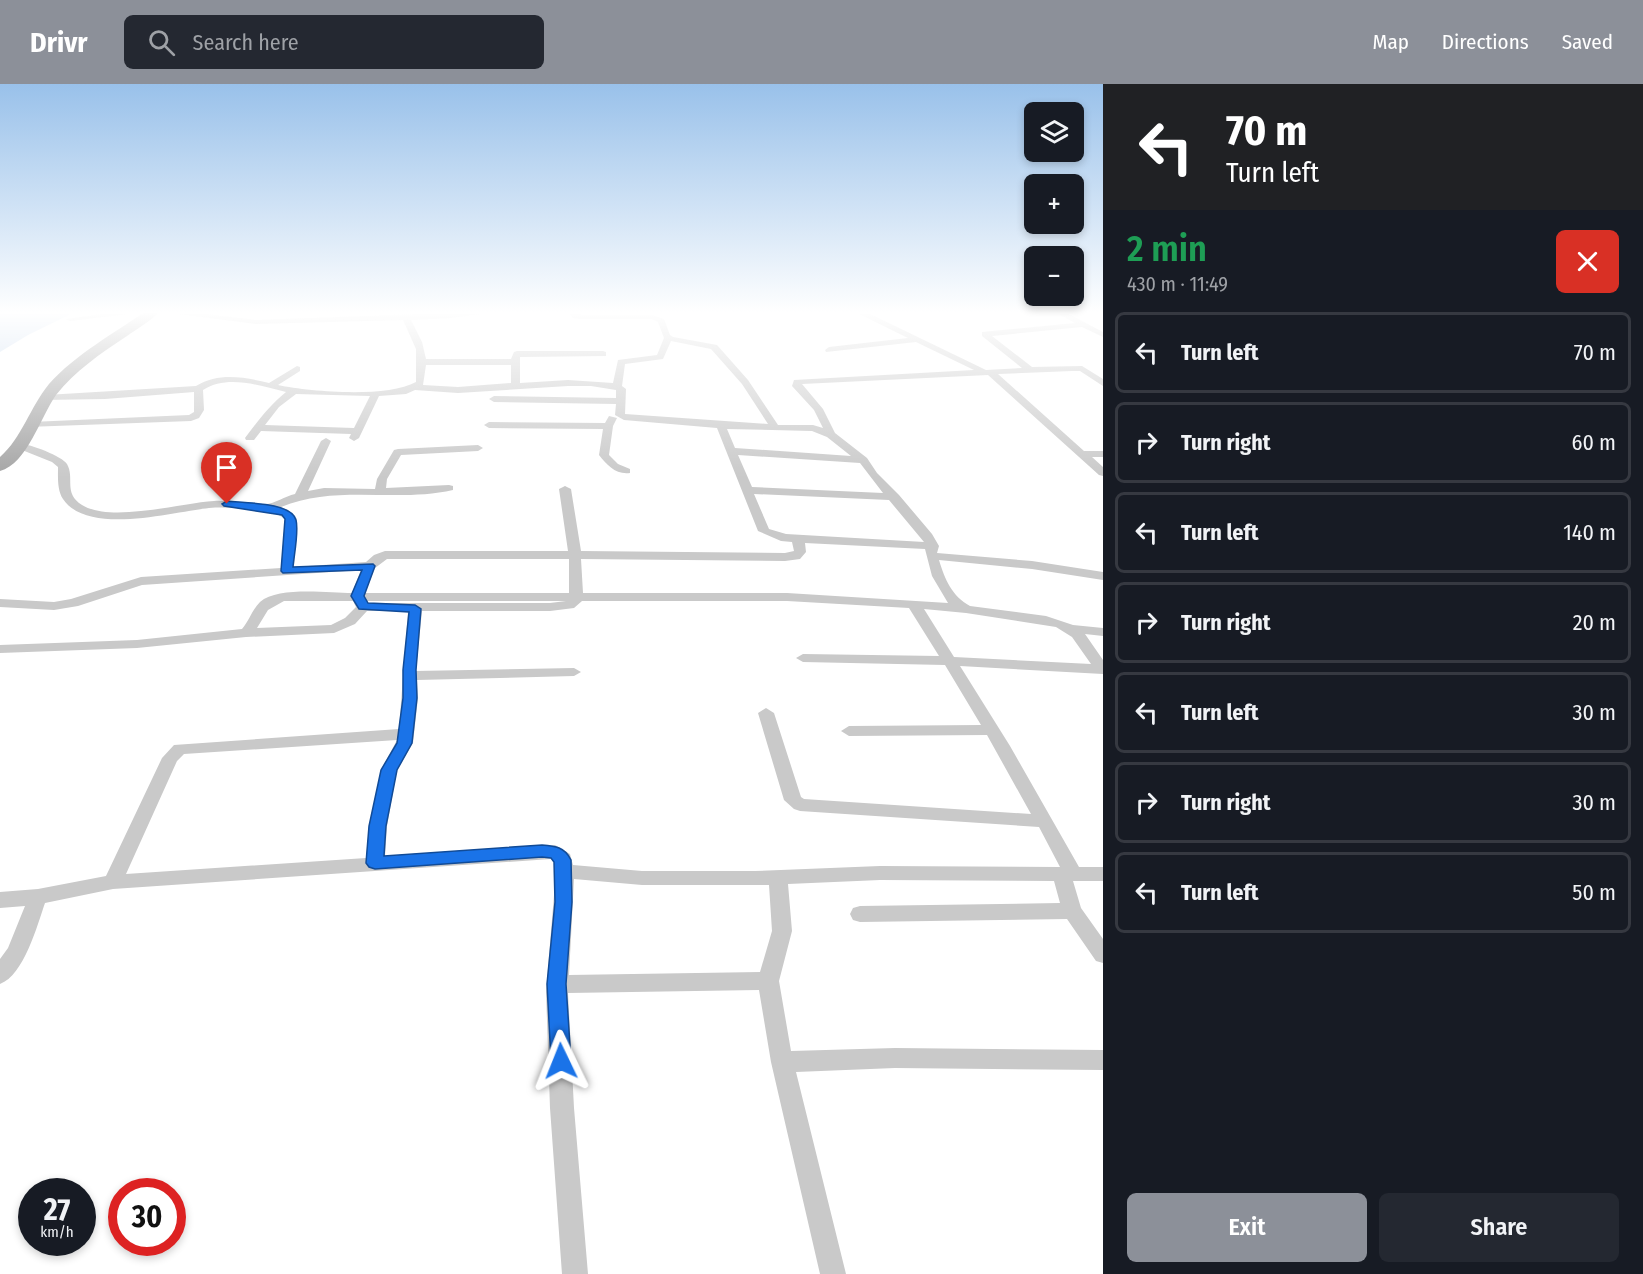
<!DOCTYPE html>
<html lang="en">
<head>
<meta charset="utf-8">
<style>
	:root { --surface:#171b24; --page:#242831; --text:#f1f3f6; --muted:#9ea1a6; --line:#363941; --accent:#8c9099 }
	body { margin:0; font-family:"Fira Sans Condensed",sans-serif; background:var(--page); color:var(--text); height:100vh; display:flex; flex-direction:column; font-size:22px; white-space:nowrap }
	* { box-sizing:border-box; margin:0 }
	p { font-size:20px; color:var(--muted) }
	.icon { flex:none; width:33px; height:33px; fill:none; stroke:currentColor; stroke-width:2; stroke-linecap:round; stroke-linejoin:round }
	.map { position:relative; flex:1; overflow:hidden }
	.side { display:flex; flex-direction:column; background:var(--surface); width:540px }
	.side>* { flex:none }
	.guide { background:#202124; color:#fff; overflow:hidden }
	.tools { position:absolute; left:1024px; top:18px; display:grid; gap:12px }
	.tools a { display:grid; place-items:center; width:60px; height:60px; border-radius:9px; background:var(--surface); box-shadow:0 3px 9px #0003; font-size:30px }
	.speed { position:absolute; left:18px; top:1094px; display:flex; gap:12px; font-size:30px; font-weight:700; text-align:center }
	.speed>* { display:grid; place-content:center; width:78px; height:78px; border-radius:50%; background:var(--surface); box-shadow:0 3px 9px #0003; line-height:1 }
	.speed small { font-size:15px; font-weight:400 }
	.speed .limit { border:9px solid #d22; background:#fff; color:#111 }
	.pin { position:absolute; display:grid; place-items:center; width:51px; height:51px; color:#fff; margin:-62px -26px; border-radius:50% 50% 50% 0; rotate:-45deg; box-shadow:0 0 6px #0007 }
	.pin .icon { rotate:45deg }
	.me { position:absolute; width:66px; margin:-33px; rotate:358deg; stroke-linejoin:round; filter:drop-shadow(0 0 4px #0008) }
	.turn { display:flex; align-items:center; gap:21px; height:126px; padding:0 24px; font-size:27px }
	.turn .icon { width:78px; height:78px; stroke-width:2.5 }
	.turn b { display:block; font-size:42px; line-height:51px }
	.round { display:grid; place-items:center; flex:none; width:63px; height:63px; border-radius:9px; background:var(--page) }
	.headline { display:flex; align-items:center; justify-content:space-between; height:102px; padding:0 24px }
	h1 { font-size:36px; font-weight:600; line-height:45px; color:#1e9e55 }
	.button { display:flex; gap:12px; margin-top:auto; padding:12px 24px }
	.button a { flex:1; height:69px; border-radius:9px; background:var(--accent); color:#fff; font-size:24px; font-weight:600; line-height:69px; text-align:center }
	.button a+a { background:var(--page); color:var(--text) }
	ul { padding:0; list-style:none }
	li { display:flex; align-items:center; gap:18px; height:81px; margin:0 12px 9px; padding:0 12px; border:3px solid var(--line); border-radius:9px }
	li div { flex:1 }
	li b { display:block; font-size:22px }
	li em { font-style:normal }
	header { display:flex; align-items:center; gap:36px; box-sizing:border-box; height:84px; padding:0 30px; background:var(--accent); color:#fff }
	header strong { font-size:28px }
	nav { display:flex; gap:33px; margin-inline-start:auto; font-size:21px }
	.search { width:420px; height:54px; background:var(--page); display:flex; align-items:center; gap:15px; box-sizing:border-box; padding:0 21px; border-radius:9px; color:var(--muted); font-size:22px }
	main { display:flex; flex:1; min-height:0 }
	.map>svg:first-child { display:block }
	.water { fill:#c2d5ed }
	.lines { fill:none; stroke-linecap:round; stroke-linejoin:round }
	.street { fill:#c9c9c9; fill-rule:evenodd }
	.primary { fill:#a4a4a4; fill-rule:evenodd }
	.route { fill:#1a73e8; stroke:#114b97; stroke-width:1.5 }
</style>
</head>
<body>
<header>
<strong>Drivr</strong>
<div class="search"><svg class="icon" aria-label="search" viewBox="0 0 24 24"><circle cx="10" cy="10" r="6"/><path d="M15 15l6 6"/></svg>Search here</div>
<nav><a>Map</a><a>Directions</a><a>Saved</a></nav>
</header>
<main>
<div class="map">
<svg width="1103" height="1190" viewBox="0 0 1103 1190">
	<rect width="100%" height="100%" fill="#fff"/>
	<!-- water -->
	<path class="water" d="M 0,227 L 77,227 L 28,251 L 0,268 Z"/>
	<g class="lines">
		<!-- street -->
		<path class="street" d="M 124,227 L 154,227 L 70,237 L 66,235 Z
			M 155,227 L 182,227 L 256,236 L 501,227 L 451,234 L 411,236 L 422,258 L 426,275 L 511,275 L 514,268 L 517,267 L 603,267 L 606,268 L 606,272 L 520,273 L 520,299 L 568,296 L 613,299 L 618,276 L 657,271 L 664,254 L 658,238 L 652,235 L 581,235 L 573,234 L 567,227 L 576,227 L 581,231 L 653,231 L 664,235 L 670,251 L 673,253 L 717,261 L 748,296 L 778,341 L 813,341 L 823,344 L 814,326 L 792,302 L 794,296 L 974,286 L 916,258 L 826,268 L 825,266 L 829,263 L 908,254 L 853,227 L 864,227 L 986,286 L 1022,284 L 982,252 L 982,248 L 1075,239 L 1053,227 L 1063,227 L 1103,248 L 1103,253 L 1082,243 L 992,252 L 1032,283 L 1082,282 L 1103,295 L 1103,302 L 1080,287 L 1072,287 L 998,290 L 1084,367 L 1103,367 L 1103,373 L 1092,373 L 1103,383 L 1103,392 L 1099,391 L 988,291 L 802,300 L 823,325 L 835,349 L 867,374 L 877,389 L 899,411 L 932,450 L 939,462 L 937,469 L 1032,477 L 1103,488 L 1103,496 L 1032,485 L 939,476 C 945,496 952,512 970,522 L 1046,532 L 1073,541 L 1103,544 L 1103,552 L 1085,550 L 1103,576 L 1103,590 L 960,582 L 1010,662 L 1079,783 L 1103,783 L 1103,797 L 1073,797 L 1081,824 L 1103,855 L 1103,879 L 1096,877 L 1067,835 L 860,838 L 853,836 L 850,830 L 853,824 L 860,822 L 1060,819 L 1054,797 L 880,796 L 788,800 L 792,847 L 779,897 L 791,967 L 895,964 L 1103,966 L 1103,986 L 895,984 L 796,988 L 846,1190 L 820,1190 L 771,978 L 759,906 L 568,909 L 574,1024 L 588,1190 L 562,1190 L 550,1024 L 546,908 L 556,787 L 554,778 L 551,775 L 113,805 L 45,819 C 37,842 24,891 0,900 L 0,875 L 8,864 L 25,822 L 0,824 L 0,808 L 38,805 L 106,792 L 162,674 L 174,661 L 399,645 L 408,527 L 367,527 L 355,540 L 334,549 L 246,553 L 137,564 L 0,569 L 0,561 L 137,556 L 242,545 C 249,537 252,526 260,518 C 278,502 328,509 352,509 L 361,486 L 142,501 L 78,522 L 54,526 L 0,523 L 0,515 L 54,518 L 71,515 L 141,493 L 281,484 L 285,435 C 276,428 266,427 255,426 C 240,424 224,423 209,424 C 172,428 88,452 63,415 C 57,406 58,393 58,383 L 52,378 L 17,364 L 17,360 C 26,358 62,372 67,380 C 75,394 63,409 82,421 C 111,439 181,419 214,417 C 231,416 248,421 265,420 C 275,420 285,412 295,410 L 321,357 L 326,354 L 331,357 L 308,407 L 324,404 L 375,405 L 377,395 L 394,366 L 398,365 L 478,361 L 483,364 L 478,367 L 401,371 L 387,395 L 386,404 L 449,401 L 453,402 L 453,406 C 396,419 336,400 281,423 L 288,426 L 297,435 L 294,483 L 366,478 L 374,471 L 385,467 L 568,467 L 559,405 L 565,402 L 571,405 L 581,467 L 785,469 L 794,467 L 792,458 L 781,457 L 758,447 L 717,344 L 624,336 L 615,331 L 616,320 L 494,318 L 489,315 L 494,312 L 616,314 L 616,306 L 591,302 L 568,302 L 458,309 L 415,306 L 406,310 L 379,312 L 359,354 L 354,357 L 349,354 L 351,350 L 261,347 L 254,356 L 246,356 L 245,354 C 257,338 269,322 286,308 C 260,302 228,290 203,306 L 204,326 L 199,334 L 191,337 L 27,343 L 27,339 L 31,338 L 189,331 L 194,328 L 194,308 L 105,315 L 43,316 L 43,312 L 46,311 L 196,302 C 219,288 244,293 269,299 L 297,282 L 300,283 L 300,287 L 278,301 C 311,308 387,314 416,298 L 416,265 L 403,236 L 256,240 ZM 671,257 L 711,265 L 742,300 L 768,340 L 625,330 L 626,305 L 622,302 L 625,280 L 663,275 ZM 426,281 L 511,281 L 511,299 L 458,303 L 423,301 ZM 296,310 L 370,312 L 354,344 L 265,341 L 279,323 ZM 727,345 L 812,347 L 827,353 L 851,372 L 735,364 ZM 738,371 L 860,379 L 883,409 L 752,403 ZM 754,410 L 889,416 L 924,458 L 786,450 L 769,445 ZM 805,459 L 925,465 L 932,492 L 948,519 L 787,509 L 583,509 L 581,475 L 785,477 L 800,475 L 806,468 ZM 387,475 L 569,475 L 569,509 L 365,509 L 375,484 ZM 284,517 L 353,517 L 356,523 L 345,534 L 331,541 L 257,544 L 268,526 ZM 366,517 L 566,517 L 550,519 L 368,519 ZM 582,517 L 787,517 L 909,524 L 939,572 L 803,570 L 796,574 L 803,578 L 945,581 L 981,641 L 849,642 L 841,647 L 849,652 L 987,651 L 1031,730 L 804,715 L 801,713 L 774,629 L 766,624 L 758,629 L 784,716 L 794,725 L 800,727 L 1039,743 L 1060,783 L 880,782 L 755,787 L 642,787 L 573,781 L 570,770 L 555,761 L 385,773 L 387,742 L 397,686 L 413,659 L 418,614 L 417,596 L 574,592 L 581,588 L 574,584 L 416,587 L 422,527 L 550,527 L 574,524 ZM 924,525 L 966,529 L 1056,543 L 1072,553 L 1091,580 L 954,573 ZM 397,656 L 381,686 L 369,742 L 366,774 L 126,790 L 177,677 L 184,670 ZM 574,795 L 642,801 L 769,801 L 772,847 L 760,888 L 569,891 Z
			M 609,332 L 617,334 L 613,342 L 609,371 L 618,380 L 630,385 L 630,389 C 616,391 607,381 599,371 L 603,345 L 489,344 L 484,341 L 489,338 L 605,339 Z"/>
		<!-- primary -->
		<path class="primary" d="M 146,227 L 160,227 C 151,237 138,244 127,252 C 101,269 75,287 56,311 C 41,332 27,380 0,387 L 0,373 C 22,354 30,323 49,300 C 76,270 113,250 146,227 Z"/>
	</g>
	<!-- sky -->
	<linearGradient id="sky" x2="0" y2="1"><stop stop-color="#99c1ea"/><stop offset="0.58" stop-color="#fff"/><stop offset="1" stop-color="#fff" stop-opacity="0"/></linearGradient>
	<rect width="1103" height="394" fill="url(#sky)"/>
	<!-- route -->
	<path class="route" d="M 227,417 C 243,419 292,418 296,436 C 299,447 294,471 293,483 L 373,480 L 375,482 L 364,512 L 368,519 L 415,521 L 421,525 L 416,586 L 417,614 L 412,659 L 397,686 L 386,742 L 384,772 L 542,761 C 555,762 565,763 571,776 L 572,818 L 566,900 L 571,977 L 568,983 L 561,986 L 554,983 L 551,977 L 547,900 L 555,818 L 554,778 L 551,774 L 542,773 L 375,785 L 369,783 L 366,779 L 369,742 L 381,686 L 397,659 L 403,614 L 403,586 L 409,528 L 359,525 L 351,512 L 362,486 L 283,489 L 281,487 L 285,435 L 282,431 L 224,422 L 222,420 Z"/>
</svg>
<div class="tools">
<a><svg class="icon" aria-label="layers" viewBox="0 0 24 24"><path d="M12 4l9 5-9 5-9-5zM3 14l9 5 9-5"/></svg></a>
<a>+</a>
<a>−</a>
</div>
<div class="speed"><div>27<small>km/h</small></div><div class="limit">30</div></div>
<div class="pin" style="left:227px;top:420px;background:#d93025"><svg class="icon" aria-label="arrive" viewBox="0 0 24 24"><path d="M6 21V4h12l-3 4 3 4H6"/></svg></div>
<svg class="me" style="left:561px;top:977px" viewBox="-20 -20 40 40"><path d="M0-17L14 15 0 8-14 15z" fill="#1a73e8" stroke="#fff" stroke-width="4"/></svg>
</div>
<section class="side">
<div class="guide">
<div class="turn"><svg class="icon" aria-label="left" viewBox="0 0 24 24"><path d="M17 20v-9H6M10 6l-5 5 5 5"/></svg><div><b>70 m</b>Turn left</div></div>
</div>
<div class="headline"><div><h1>2 min</h1><p>430 m · 11:49</p></div><a class="round" style="background:#d93025;color:#fff"><svg class="icon" aria-label="close" viewBox="0 0 24 24"><path d="M6 6l12 12M18 6L6 18"/></svg></a></div>
<ul>
<li><svg class="icon" aria-label="left" viewBox="0 0 24 24"><path d="M17 20v-9H6M10 6l-5 5 5 5"/></svg><div><b>Turn left</b></div><em>70 m</em></li>
<li><svg class="icon" aria-label="right" viewBox="0 0 24 24"><path d="M7 20v-9h11M14 6l5 5-5 5"/></svg><div><b>Turn right</b></div><em>60 m</em></li>
<li><svg class="icon" aria-label="left" viewBox="0 0 24 24"><path d="M17 20v-9H6M10 6l-5 5 5 5"/></svg><div><b>Turn left</b></div><em>140 m</em></li>
<li><svg class="icon" aria-label="right" viewBox="0 0 24 24"><path d="M7 20v-9h11M14 6l5 5-5 5"/></svg><div><b>Turn right</b></div><em>20 m</em></li>
<li><svg class="icon" aria-label="left" viewBox="0 0 24 24"><path d="M17 20v-9H6M10 6l-5 5 5 5"/></svg><div><b>Turn left</b></div><em>30 m</em></li>
<li><svg class="icon" aria-label="right" viewBox="0 0 24 24"><path d="M7 20v-9h11M14 6l5 5-5 5"/></svg><div><b>Turn right</b></div><em>30 m</em></li>
<li><svg class="icon" aria-label="left" viewBox="0 0 24 24"><path d="M17 20v-9H6M10 6l-5 5 5 5"/></svg><div><b>Turn left</b></div><em>50 m</em></li>
</ul>
<div class="button"><a>Exit</a><a>Share</a></div>
</section>
</main>
</body>
</html>
